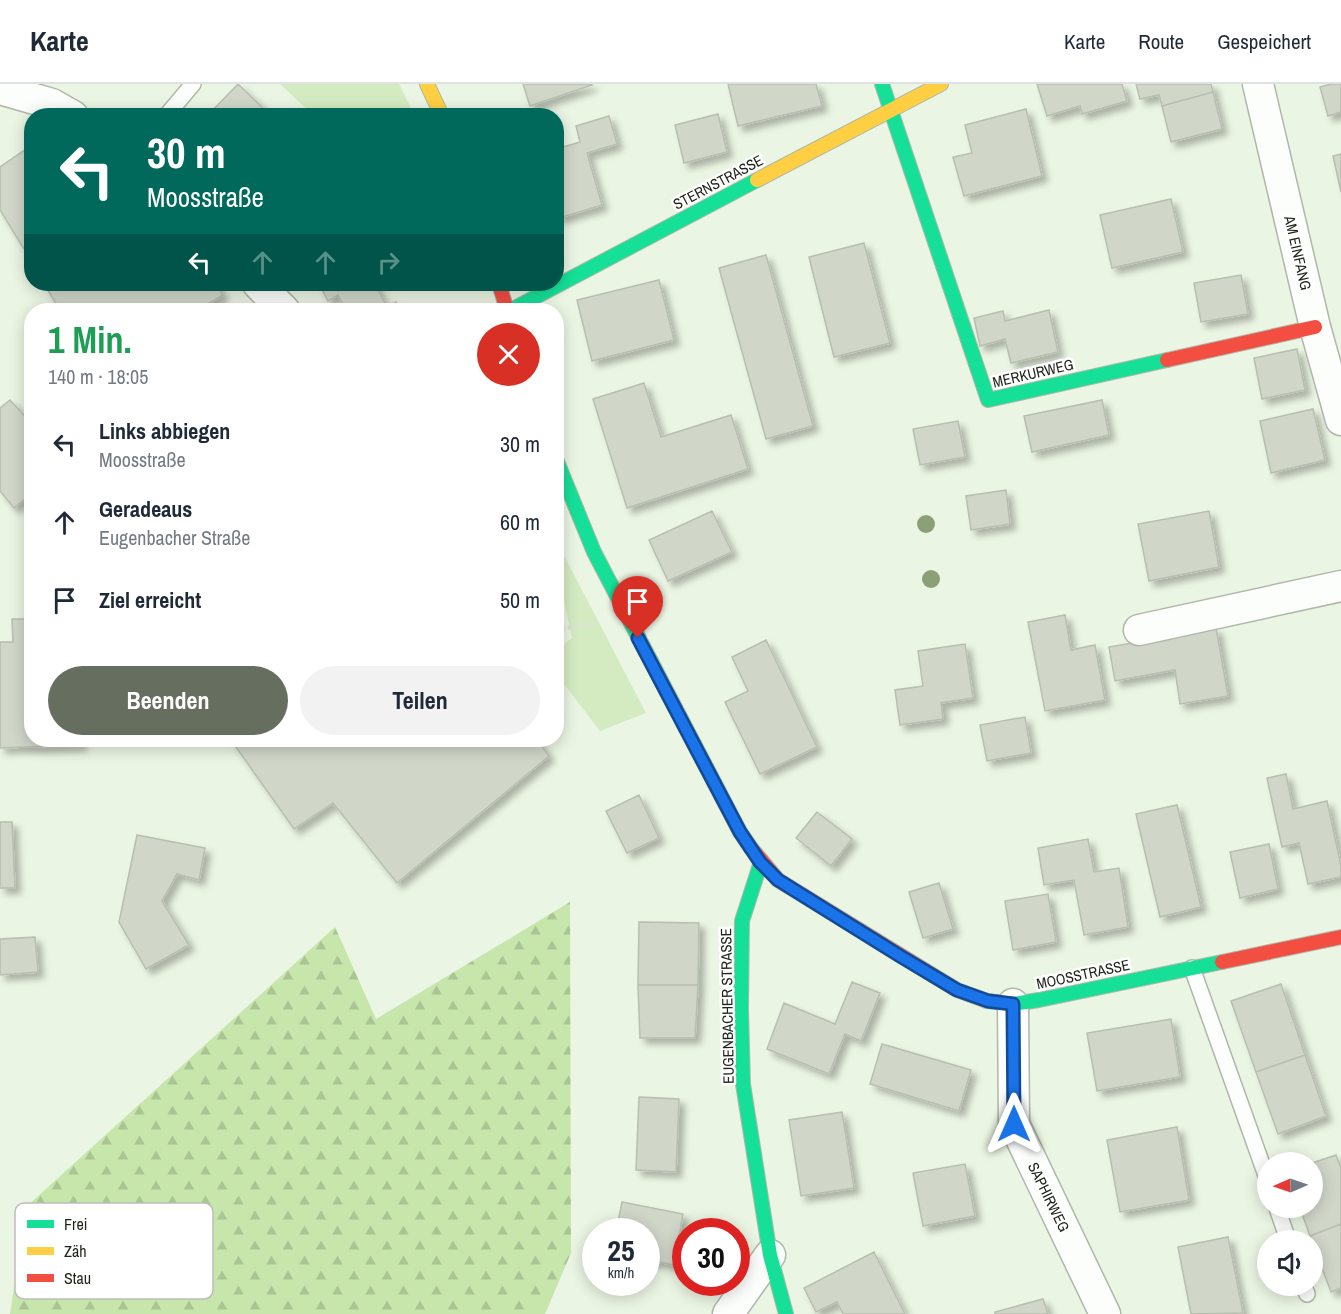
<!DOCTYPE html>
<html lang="de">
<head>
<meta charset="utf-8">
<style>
	:root { --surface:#fff; --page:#f2f2f3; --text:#1f2937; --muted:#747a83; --line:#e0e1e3; --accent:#666e60 }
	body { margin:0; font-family:"Archivo Narrow",sans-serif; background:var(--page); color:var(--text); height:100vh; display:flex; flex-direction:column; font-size:22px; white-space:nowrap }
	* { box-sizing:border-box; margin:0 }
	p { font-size:20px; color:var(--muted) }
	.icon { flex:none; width:33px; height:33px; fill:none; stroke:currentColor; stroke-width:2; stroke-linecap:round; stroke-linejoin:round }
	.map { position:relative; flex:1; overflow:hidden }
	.drawer { position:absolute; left:24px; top:219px; width:540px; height:444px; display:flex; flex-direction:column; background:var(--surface); border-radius:24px; box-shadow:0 3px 15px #0003 }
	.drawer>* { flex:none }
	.guide { position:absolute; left:24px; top:24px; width:540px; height:183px; border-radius:24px; box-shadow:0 3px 15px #0003; background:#00695c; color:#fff; overflow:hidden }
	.needle { width:39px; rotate:268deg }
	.tools { position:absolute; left:1257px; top:1068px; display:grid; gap:12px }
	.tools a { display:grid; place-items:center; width:66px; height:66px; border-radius:50%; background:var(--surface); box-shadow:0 3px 15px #0003; font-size:30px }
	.speed { position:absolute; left:582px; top:1134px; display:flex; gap:12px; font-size:30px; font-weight:700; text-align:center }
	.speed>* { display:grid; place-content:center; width:78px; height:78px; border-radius:50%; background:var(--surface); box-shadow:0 3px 15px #0003; line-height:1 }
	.speed small { font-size:15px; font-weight:400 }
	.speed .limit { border:9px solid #d22; background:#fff; color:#111 }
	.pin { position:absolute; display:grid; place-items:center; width:51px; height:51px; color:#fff; margin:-62px -26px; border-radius:50% 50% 50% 0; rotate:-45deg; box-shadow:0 0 6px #0007 }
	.pin .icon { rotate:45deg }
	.me { position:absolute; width:66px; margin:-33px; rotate:0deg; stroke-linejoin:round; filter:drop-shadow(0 0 4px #0008) }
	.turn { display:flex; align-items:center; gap:21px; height:126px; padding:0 24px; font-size:27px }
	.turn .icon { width:78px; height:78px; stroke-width:2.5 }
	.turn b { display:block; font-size:42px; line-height:51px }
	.lanes { display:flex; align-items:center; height:57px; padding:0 24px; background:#0003; justify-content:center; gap:30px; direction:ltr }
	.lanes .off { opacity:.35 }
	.round { display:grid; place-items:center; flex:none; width:63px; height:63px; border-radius:32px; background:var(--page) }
	.head { display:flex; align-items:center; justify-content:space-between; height:102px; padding:0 24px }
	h1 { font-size:36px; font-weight:700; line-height:45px; color:#1e9e55 }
	.cta { display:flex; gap:12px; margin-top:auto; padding:12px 24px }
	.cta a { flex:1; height:69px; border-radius:36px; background:var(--accent); color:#fff; font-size:24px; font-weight:700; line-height:69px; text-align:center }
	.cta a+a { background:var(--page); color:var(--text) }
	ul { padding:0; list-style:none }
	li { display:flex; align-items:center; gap:18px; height:78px; padding:0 24px }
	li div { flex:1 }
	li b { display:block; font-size:22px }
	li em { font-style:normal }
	header { display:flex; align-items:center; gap:36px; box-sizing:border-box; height:84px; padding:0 30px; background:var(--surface); border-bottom:2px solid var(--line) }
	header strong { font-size:28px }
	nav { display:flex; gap:33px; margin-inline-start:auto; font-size:21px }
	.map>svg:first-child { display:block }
	.grass { fill:#d4ebc2 }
	.forest { fill:url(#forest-firs) }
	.building { fill:#d0d7c9; stroke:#b7bfb0; stroke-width:1.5; filter:url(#shadow) }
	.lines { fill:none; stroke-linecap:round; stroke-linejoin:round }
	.lane-casing { stroke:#b0b7aa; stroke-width:18 }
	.street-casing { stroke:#b0b7aa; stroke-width:33 }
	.fast-casing { stroke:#b0b7aa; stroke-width:16 }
	.slow-casing { stroke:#b0b7aa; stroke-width:16 }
	.jam-casing { stroke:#b0b7aa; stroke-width:16 }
	.path { stroke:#dde0da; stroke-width:4; stroke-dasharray:3 3; stroke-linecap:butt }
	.lane { stroke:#fcfefb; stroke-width:15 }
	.street { stroke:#fcfefb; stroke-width:30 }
	.fast { stroke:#16e098; stroke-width:14 }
	.slow { stroke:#ffcf43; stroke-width:14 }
	.jam { stroke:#f24e42; stroke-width:14 }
	.tree { fill:#8ba077 }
	.route-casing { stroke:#114b97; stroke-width:15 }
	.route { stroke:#1a73e8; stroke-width:10 }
	.labels { text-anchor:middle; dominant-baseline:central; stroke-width:5; stroke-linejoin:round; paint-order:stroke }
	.street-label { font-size:15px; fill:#1f251a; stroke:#fff }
	.key { fill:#fff; stroke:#bcbeba; stroke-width:1.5 }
	.key-label { font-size:16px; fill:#1f251a }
</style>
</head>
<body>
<header>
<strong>Karte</strong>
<nav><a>Karte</a><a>Route</a><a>Gespeichert</a></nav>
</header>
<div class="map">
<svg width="1341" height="1230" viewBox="0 0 1341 1230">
	<defs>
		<pattern id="forest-firs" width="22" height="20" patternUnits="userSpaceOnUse" patternTransform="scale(1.5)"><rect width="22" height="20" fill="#c6e6ab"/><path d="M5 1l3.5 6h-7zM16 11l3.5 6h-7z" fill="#aac593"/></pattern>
		<filter id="shadow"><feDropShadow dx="5.5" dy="5.5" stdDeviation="3" flood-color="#0004"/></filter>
	</defs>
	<rect width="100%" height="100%" fill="#ebf5e3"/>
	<!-- grass -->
	<path class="grass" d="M 280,0 L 399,0 L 413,28 L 409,32 L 313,31 Z
		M 557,458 L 646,629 L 600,647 L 557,591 L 557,565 L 572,554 L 557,484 Z"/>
	<!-- forest -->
	<path class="forest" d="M 570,818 L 571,1169 L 545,1230 L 10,1230 L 26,1123 L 335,843 L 376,935 Z"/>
	<!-- building -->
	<path class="building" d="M 238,0 L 271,32 L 207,32 Z
		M 523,0 L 592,0 L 592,1 L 530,22 Z
		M 728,0 L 816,0 L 822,22 L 738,42 Z
		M 1037,0 L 1122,0 L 1127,17 L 1082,30 L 1080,22 L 1047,32 Z
		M 1136,0 L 1211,0 L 1213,8 L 1162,22 L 1159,11 L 1140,15 Z
		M 1331,0 L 1341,0 L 1341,28 L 1328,32 L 1320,3 Z
		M 1213,8 L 1222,45 L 1171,58 L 1162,22 Z
		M 1026,25 L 1042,92 L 964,112 L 953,73 L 972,69 L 965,41 Z
		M 718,30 L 727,68 L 684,79 L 675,41 Z
		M 609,32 L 617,60 L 587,69 L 602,121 L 559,134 L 556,127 L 556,65 L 580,58 L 576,42 Z
		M 32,61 L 32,178 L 0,126 L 0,83 Z
		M 1341,70 L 1341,108 L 1333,72 Z
		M 1171,115 L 1183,168 L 1112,184 L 1100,131 Z
		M 864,159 L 890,259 L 834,273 L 809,173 Z
		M 766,171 L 813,342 L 766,355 L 719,184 Z
		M 1241,191 L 1248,230 L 1201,238 L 1194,199 Z
		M 659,196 L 674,256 L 592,277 L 577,216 Z
		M 44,200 L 216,200 L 223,211 L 197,226 L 60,226 Z
		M 319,200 L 375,200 L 387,223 L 396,218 L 400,226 L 346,226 L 338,211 L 328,217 Z
		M 1049,226 L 1058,268 L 1011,279 L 1005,255 L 980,262 L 974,234 L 1003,227 L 1005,237 Z
		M 1297,265 L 1305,306 L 1262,315 L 1254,274 Z
		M 644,299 L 661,353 L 731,331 L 748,385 L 627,424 L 593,315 Z
		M 10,316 L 32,340 L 32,409 L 14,424 L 0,407 L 0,324 Z
		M 1102,316 L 1109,351 L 1032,368 L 1024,332 Z
		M 1313,325 L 1325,376 L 1271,389 L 1260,337 Z
		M 958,337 L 965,373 L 920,381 L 913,345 Z
		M 1006,406 L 1010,440 L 971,446 L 966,412 Z
		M 712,427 L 732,468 L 668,497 L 649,456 Z
		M 1209,427 L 1219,483 L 1149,497 L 1138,440 Z
		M 1065,531 L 1071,566 L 1095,561 L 1105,616 L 1045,627 L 1028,538 Z
		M 12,535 L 32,535 L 32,656 L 81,656 L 81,661 L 0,664 L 0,558 L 13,558 Z
		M 1216,544 L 1228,612 L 1180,620 L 1175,586 L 1115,597 L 1109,563 Z
		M 766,556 L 817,663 L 760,690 L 725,618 L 748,607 L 732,573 Z
		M 965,560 L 973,614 L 941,619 L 943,635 L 900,641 L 895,606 L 923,602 L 918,567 Z
		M 1025,633 L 1031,669 L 987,677 L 980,641 Z
		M 231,656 L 537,656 L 549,672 L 397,799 L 333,719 L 294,745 Z
		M 1286,690 L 1293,725 L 1327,717 L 1341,782 L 1341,793 L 1308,800 L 1299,759 L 1282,763 L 1267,694 Z
		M 639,711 L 659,754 L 627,769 L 606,727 Z
		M 1177,721 L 1201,823 L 1160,833 L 1136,730 Z
		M 817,728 L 852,755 L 831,782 L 796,754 Z
		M 0,738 L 12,738 L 15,804 L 0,804 Z
		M 137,751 L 205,764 L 199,796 L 177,790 L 162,817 L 189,861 L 146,885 L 119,838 Z
		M 1088,755 L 1094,788 L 1119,784 L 1128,843 L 1084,851 L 1074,796 L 1044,801 L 1038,764 Z
		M 1269,760 L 1278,805 L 1240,814 L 1230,768 Z
		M 939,799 L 953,845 L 923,854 L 909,808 Z
		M 1048,810 L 1056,858 L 1013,866 L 1005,817 Z
		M 639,838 L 699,839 L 698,901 L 638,901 Z
		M 35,853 L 38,888 L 0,891 L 0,855 Z
		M 852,898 L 880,909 L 861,957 L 845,950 L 829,990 L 767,965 L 784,919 L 835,940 Z
		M 1281,900 L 1305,971 L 1256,988 L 1231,917 Z
		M 638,901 L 698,901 L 695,954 L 640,954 Z
		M 1171,935 L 1180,993 L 1097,1007 L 1087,949 Z
		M 882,960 L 971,986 L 959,1027 L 870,1000 Z
		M 1305,971 L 1326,1032 L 1278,1050 L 1256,988 Z
		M 639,1013 L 679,1015 L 676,1088 L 636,1086 Z
		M 842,1028 L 854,1104 L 801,1112 L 789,1036 Z
		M 1177,1043 L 1189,1116 L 1120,1128 L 1107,1056 Z
		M 1336,1071 L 1341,1084 L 1341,1140 L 1310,1152 L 1300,1124 L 1312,1124 L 1312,1079 Z
		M 965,1080 L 975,1132 L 923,1142 L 913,1089 Z
		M 622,1118 L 683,1130 L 674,1181 L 646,1176 L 646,1148 L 616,1148 Z
		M 1341,1140 L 1341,1204 L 1331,1208 L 1310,1152 Z
		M 1228,1153 L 1243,1229 L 1191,1230 L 1178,1163 Z
		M 874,1168 L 905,1230 L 843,1230 L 837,1218 L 816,1228 L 804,1204 Z
		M 1043,1215 L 1048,1230 L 995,1230 L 995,1228 Z"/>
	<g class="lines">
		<!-- lane casing -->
		<g class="lane-casing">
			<path id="lane" d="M 166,32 L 193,0
				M 1192,884 L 1268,1097
				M 1277,1124 L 1288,1156
				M 1304,1202 L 1307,1210"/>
		</g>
		<!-- street casing -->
		<g class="street-casing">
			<path id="street" d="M 1258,0 L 1315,243 L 1341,336
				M 0,5 L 52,20 L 73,32
				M 258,200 L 284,226
				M 1139,546 L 1341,502
				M 1013,920 L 1014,1040 L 1105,1230
				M 728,1230 L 770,1171"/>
		</g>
		<!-- fast casing -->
		<g class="fast-casing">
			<path id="fast" d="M 882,0 L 988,316 L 1167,276
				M 511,226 L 757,96
				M 556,375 L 594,468 L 740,748 L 751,764
				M 761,778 L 742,837 L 741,925 L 743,1000 L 770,1171 L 786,1230
				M 987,917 L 1013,920 L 1039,916 L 1222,878"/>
		</g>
		<!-- slow casing -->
		<g class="slow-casing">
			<path id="slow" d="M 427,0 L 442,32
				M 757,96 L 941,0"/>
		</g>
		<!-- jam casing -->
		<g class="jam-casing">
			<path id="jam" d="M 499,200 L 507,226
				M 1167,276 L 1315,243
				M 751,764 L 778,796 L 957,906 L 987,917
				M 1222,878 L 1341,853"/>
		</g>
		<!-- path -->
		<path class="path" d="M 556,546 L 594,539"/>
		<!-- lane -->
		<use href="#lane" class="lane"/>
		<!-- street -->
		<use href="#street" class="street"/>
		<!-- fast -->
		<use href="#fast" class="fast"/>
		<!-- slow -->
		<use href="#slow" class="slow"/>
		<!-- jam -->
		<use href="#jam" class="jam"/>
	</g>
	<!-- trees -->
	<g class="tree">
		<circle cx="926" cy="440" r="9"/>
		<circle cx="931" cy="495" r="9"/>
	</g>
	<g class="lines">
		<!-- route casing -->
		<g class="route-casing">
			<path id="route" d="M 638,554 L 740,748 L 760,778 L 778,796 L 900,872 L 957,906 L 988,917 L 1013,920 L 1014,1040"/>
		</g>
		<!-- route -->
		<use href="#route" class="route"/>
	</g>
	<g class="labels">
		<!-- street labels -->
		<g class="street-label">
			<text transform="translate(718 98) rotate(-28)">STERNSTRASSE</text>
			<text transform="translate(1298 169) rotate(77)">AM EINFANG</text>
			<text transform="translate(1033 289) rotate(-13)">MERKURWEG</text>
			<text transform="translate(1083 890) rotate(-12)">MOOSSTRASSE</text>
			<text transform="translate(727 922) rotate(-91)">EUGENBACHER STRASSE</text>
			<text transform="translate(1049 1113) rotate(64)">SAPHIRWEG</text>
		</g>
	</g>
	<!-- legend -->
	<rect x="15" y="1119" width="198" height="96" rx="9" class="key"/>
	<rect x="27" y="1136" width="27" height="8" fill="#16e098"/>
	<rect x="27" y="1163" width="27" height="8" fill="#ffcf43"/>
	<rect x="27" y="1190" width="27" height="8" fill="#f24e42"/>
	<g class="key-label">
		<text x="64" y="1146">Frei</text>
		<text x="64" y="1173">Zäh</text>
		<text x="64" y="1200">Stau</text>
	</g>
</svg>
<div class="tools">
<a><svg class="needle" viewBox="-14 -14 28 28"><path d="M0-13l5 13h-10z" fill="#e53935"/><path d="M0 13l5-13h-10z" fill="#747a83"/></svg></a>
<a><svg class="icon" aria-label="sound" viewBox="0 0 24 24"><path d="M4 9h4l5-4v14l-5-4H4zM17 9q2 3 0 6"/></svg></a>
</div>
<div class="speed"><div>25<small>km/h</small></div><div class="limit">30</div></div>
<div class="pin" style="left:638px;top:554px;background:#d93025"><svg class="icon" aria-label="arrive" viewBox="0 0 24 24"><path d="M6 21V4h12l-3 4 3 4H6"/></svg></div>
<svg class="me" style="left:1014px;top:1040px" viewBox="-20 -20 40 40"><path d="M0-17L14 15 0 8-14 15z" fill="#1a73e8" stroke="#fff" stroke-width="4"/></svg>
<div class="guide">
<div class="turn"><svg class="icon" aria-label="left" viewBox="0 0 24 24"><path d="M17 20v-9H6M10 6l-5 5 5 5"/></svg><div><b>30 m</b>Moosstraße</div></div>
<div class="lanes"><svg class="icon" aria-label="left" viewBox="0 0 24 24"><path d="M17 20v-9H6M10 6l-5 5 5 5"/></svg><svg class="icon off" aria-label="ahead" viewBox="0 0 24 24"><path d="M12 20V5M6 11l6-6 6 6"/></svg><svg class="icon off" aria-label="ahead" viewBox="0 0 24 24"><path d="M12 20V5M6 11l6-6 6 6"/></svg><svg class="icon off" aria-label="right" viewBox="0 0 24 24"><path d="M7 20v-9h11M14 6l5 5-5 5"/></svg></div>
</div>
<section class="drawer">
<div class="head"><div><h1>1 Min.</h1><p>140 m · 18:05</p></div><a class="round" style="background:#d93025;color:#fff"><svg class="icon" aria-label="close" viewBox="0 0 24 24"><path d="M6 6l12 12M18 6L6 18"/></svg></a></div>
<ul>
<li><svg class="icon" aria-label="left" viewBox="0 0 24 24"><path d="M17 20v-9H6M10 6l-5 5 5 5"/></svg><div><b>Links abbiegen</b><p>Moosstraße</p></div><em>30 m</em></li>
<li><svg class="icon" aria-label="ahead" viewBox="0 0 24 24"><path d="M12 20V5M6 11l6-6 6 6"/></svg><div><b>Geradeaus</b><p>Eugenbacher Straße</p></div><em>60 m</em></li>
<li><svg class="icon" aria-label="arrive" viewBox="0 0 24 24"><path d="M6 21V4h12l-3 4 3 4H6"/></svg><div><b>Ziel erreicht</b></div><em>50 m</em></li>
</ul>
<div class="cta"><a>Beenden</a><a>Teilen</a></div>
</section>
</div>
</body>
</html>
